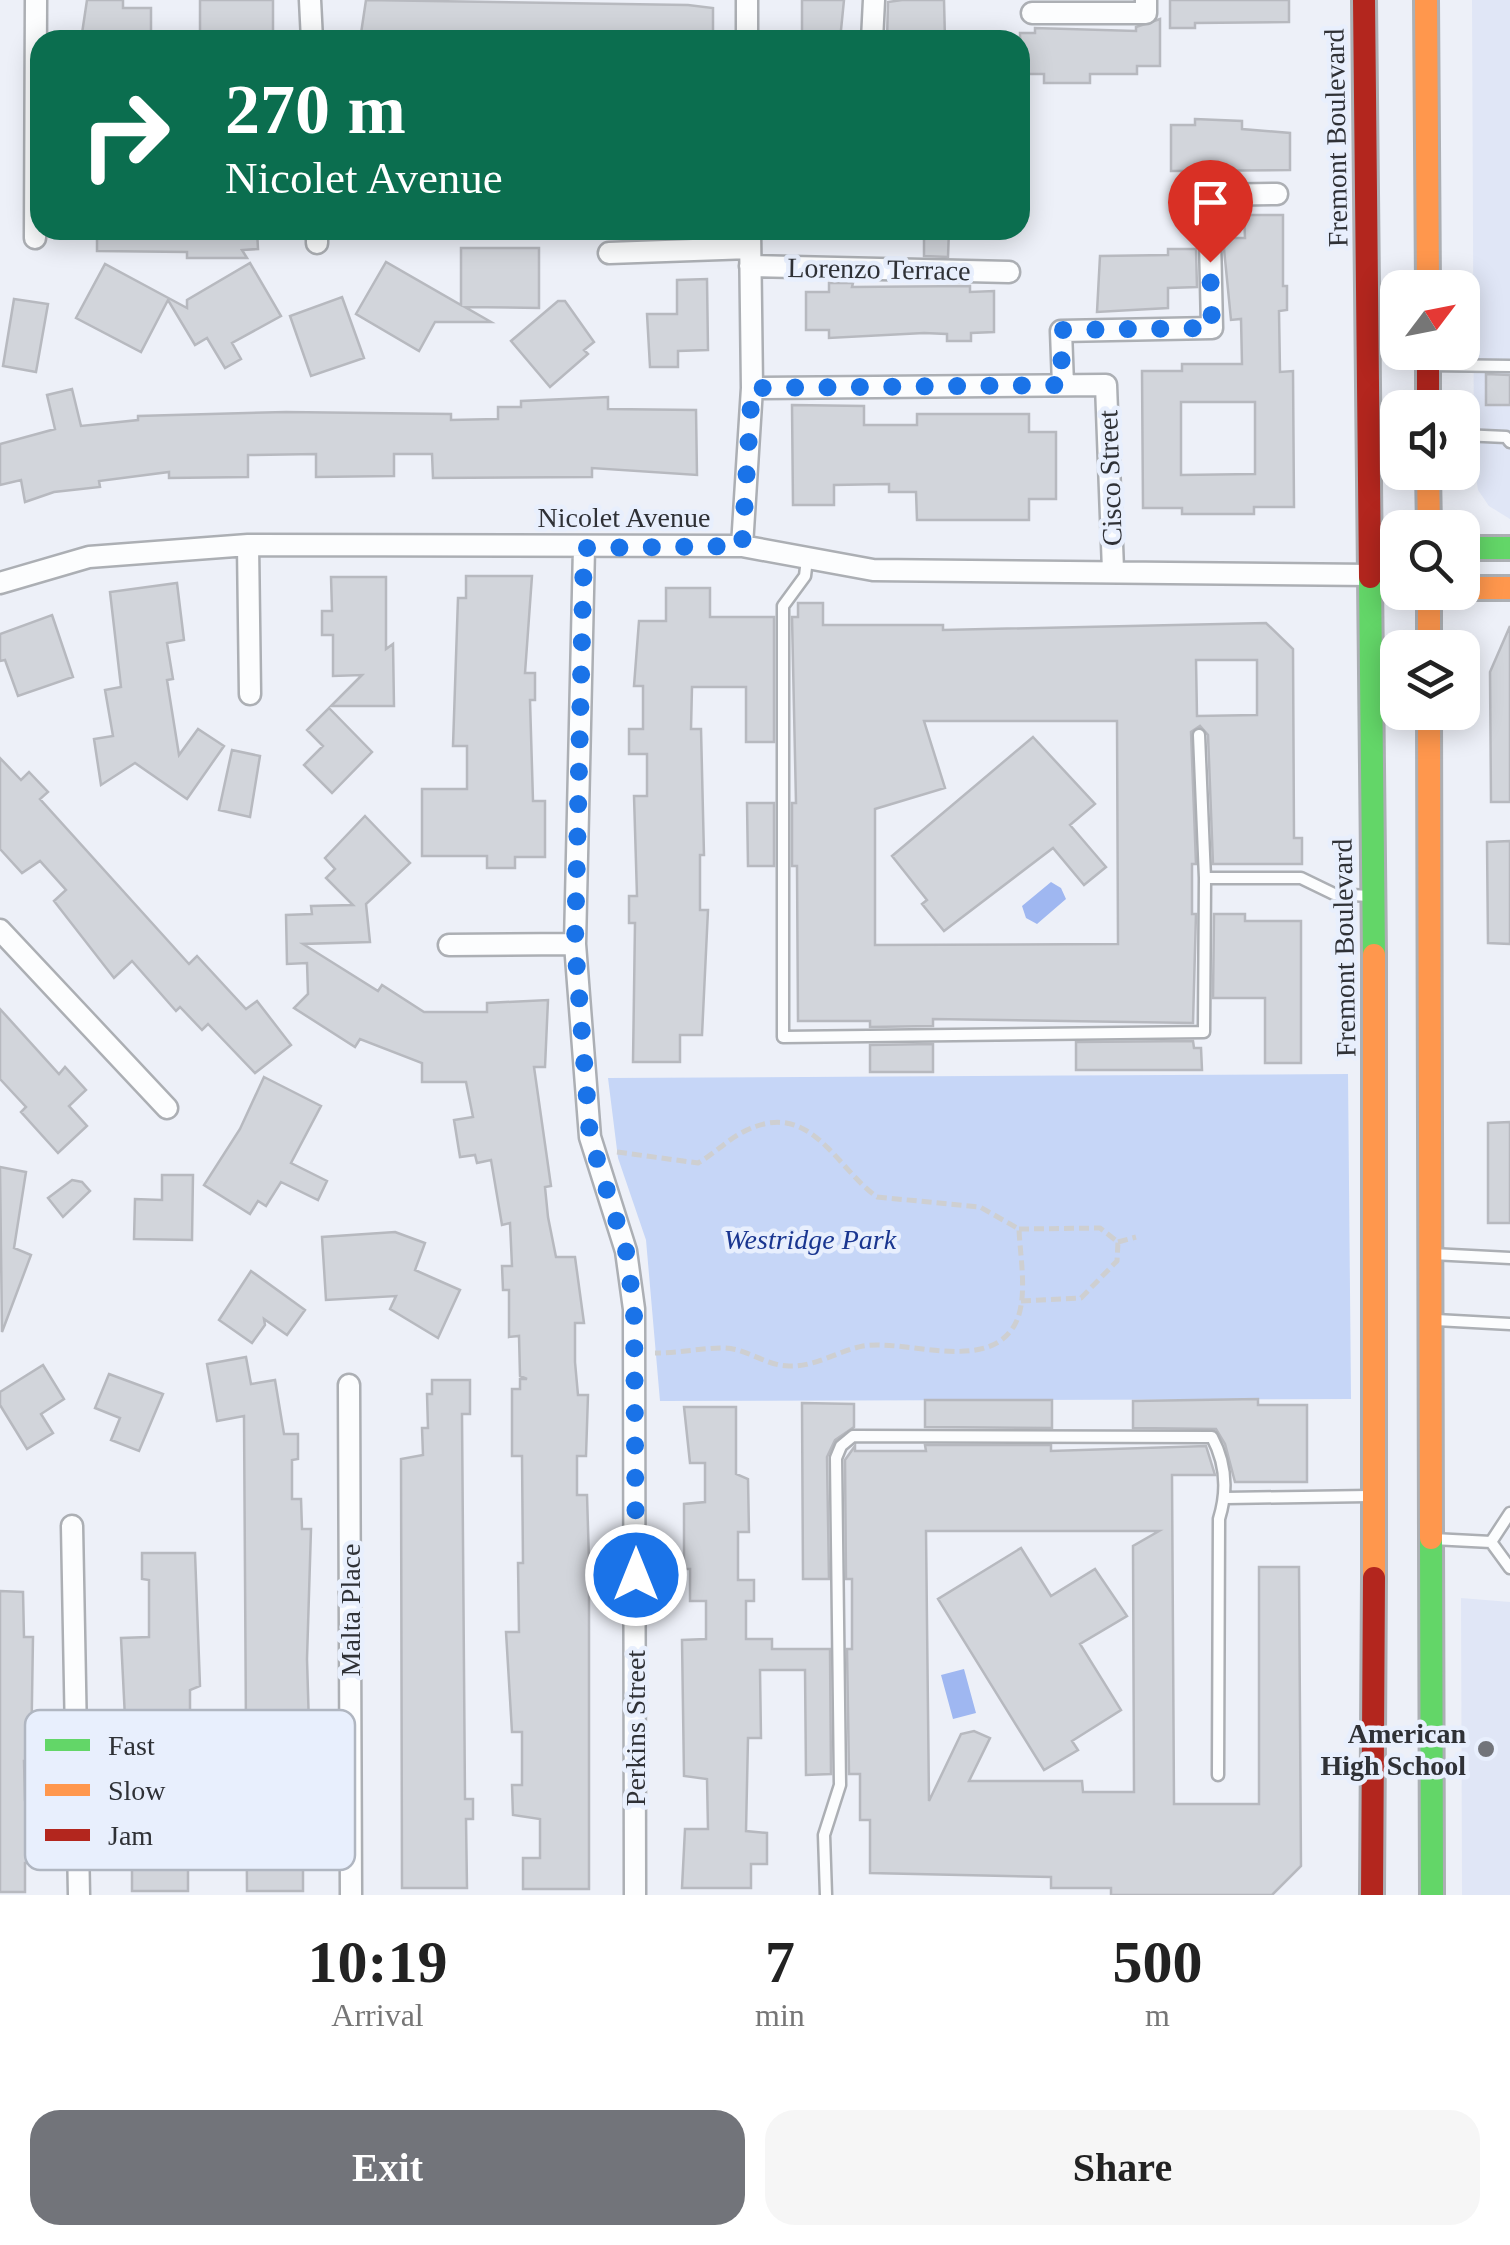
<!DOCTYPE html>
<html lang="en">
<head>
<meta charset="utf-8">
<style>
	:root { --surface:#fff; --page:#f6f6f6; --text:#222; --muted:#767676; --accent:#72747a }
	body { margin:0; font-family:Georgia,serif; background:var(--page); color:var(--text); height:100vh; display:flex; flex-direction:column; font-size:38px; white-space:nowrap }
	* { box-sizing:border-box; margin:0 }
	p { font-size:32px; color:var(--muted) }
	.icon { flex:none; width:55px; height:55px; fill:none; stroke:currentColor; stroke-width:2; stroke-linecap:round; stroke-linejoin:round }
	.map { position:relative; height:1895px; overflow:hidden }
	.details { display:flex; flex-direction:column; background:var(--surface); flex:1 }
	.details>* { flex:none }
	.hud { position:absolute; left:30px; top:30px; width:1000px; height:210px; border-radius:30px; box-shadow:0 5px 25px #0003; background:#0b6e4f; color:#fff; overflow:hidden }
	.needle { width:65px; rotate:58deg }
	.tools { position:absolute; left:1380px; top:270px; display:grid; gap:20px }
	.tools a { display:grid; place-items:center; width:100px; height:100px; border-radius:20px; background:var(--surface); box-shadow:0 5px 25px #0003; font-size:50px }
	.pin { position:absolute; display:grid; place-items:center; width:85px; height:85px; color:#fff; margin:-102px -42px; border-radius:50% 50% 50% 0; rotate:-45deg; box-shadow:0 0 10px #0007 }
	.pin .icon { rotate:45deg }
	.me { position:absolute; width:110px; margin:-55px; rotate:0deg; stroke-linejoin:round; filter:drop-shadow(0 0 8px #0008) }
	.turn { display:flex; align-items:center; gap:35px; height:210px; padding:0 30px; font-size:45px }
	.turn .icon { width:130px; height:130px; stroke-width:2.5 }
	.turn b { display:block; font-size:70px; line-height:85px }
	.eta { display:flex; justify-content:space-evenly; align-items:center; height:170px; text-align:center }
	.eta b { font-size:60px; font-weight:600; line-height:70px }
	.action { display:flex; gap:20px; margin-top:auto; padding:20px 30px }
	.action a { flex:1; height:115px; border-radius:30px; background:var(--accent); color:#fff; font-size:40px; font-weight:600; line-height:115px; text-align:center }
	.action a+a { background:var(--page); color:var(--text) }
	.map>svg:first-child { display:block }
	.built { fill:#e0e6f6 }
	.green { fill:#c6d6f7 }
	.water { fill:#9fb7f1 }
	.building { fill:#d2d5db; stroke:#b7b9bf; stroke-width:2.5; fill-rule:evenodd }
	.lines { fill:none; stroke-linecap:round; stroke-linejoin:round }
	.lane-casing { stroke:#acafb4; stroke-width:15 }
	.street-casing { stroke:#acafb4; stroke-width:25 }
	.fast-casing { stroke:#acafb4; stroke-width:28 }
	.slow-casing { stroke:#acafb4; stroke-width:28 }
	.jam-casing { stroke:#acafb4; stroke-width:28 }
	.path { stroke:#cecfd1; stroke-width:5; stroke-dasharray:10 5; stroke-linecap:butt }
	.lane { stroke:#fcfdfe; stroke-width:10 }
	.street { stroke:#fcfdfe; stroke-width:20 }
	.fast { stroke:#63d668; stroke-width:22 }
	.slow { stroke:#ff974d; stroke-width:22 }
	.jam { stroke:#b3261e; stroke-width:22 }
	.route { stroke:#1a73e8; stroke-width:18; stroke-dasharray:0 32.4 }
	.poi-dot { fill:#72747a; stroke:#e8effd; stroke-width:4 }
	.labels { text-anchor:middle; dominant-baseline:central; stroke-width:9; stroke-linejoin:round; paint-order:stroke }
	.street-label { font-size:28px; fill:#2f3136; stroke:#e8effd }
	.park-label { font-size:28px; font-style:italic; fill:#1a3690; stroke:#e8effd }
	.poi-label { font-size:28px; font-weight:bold; fill:#2f3136; stroke:#e8effd; text-anchor:end }
	.key { fill:#e8effd; stroke:#b0b6c1; stroke-width:2.5 }
	.key-label { font-size:28px; fill:#2f3136 }
</style>
</head>
<body>
<div class="map">
<svg width="1510" height="1895" viewBox="0 0 1510 1895">
	<rect width="100%" height="100%" fill="#edf0f8"/>
	<!-- built -->
	<path class="built" d="M 1472,0 L 1510,0 L 1510,519 L 1489,506 L 1478,490 L 1474,463 Z
		M 1461,1598 L 1510,1602 L 1510,1895 L 1462,1895 Z"/>
	<!-- green -->
	<path class="green" d="M 1348,1074 L 1351,1399 L 660,1401 L 646,1240 L 618,1158 L 608,1078 Z"/>
	<!-- water -->
	<path class="water" d="M 1051,882 L 1061,888 L 1066,899 L 1037,924 L 1026,918 L 1022,906 Z
		M 964,1669 L 976,1713 L 953,1719 L 941,1675 Z"/>
	<!-- building -->
	<path class="building" d="M 87,0 L 123,0 L 123,8 L 151,8 L 151,40 L 81,40 Z
		M 200,0 L 273,0 L 273,40 L 200,40 Z
		M 366,0 L 688,5 L 713,8 L 713,40 L 360,40 Z
		M 802,0 L 844,0 L 840,40 L 802,40 Z
		M 902,0 L 944,0 L 945,40 L 887,40 L 888,2 Z
		M 1170,0 L 1289,0 L 1289,22 L 1195,23 L 1195,28 L 1170,28 Z
		M 1160,19 L 1160,66 L 1137,66 L 1137,74 L 1090,74 L 1090,83 L 1044,83 L 1044,74 L 1021,74 L 1020,33 L 1035,33 L 1035,28 L 1136,31 L 1136,27 Z
		M 1195,119 L 1242,121 L 1242,129 L 1290,133 L 1290,170 L 1171,171 L 1171,125 L 1195,125 Z
		M 1244,215 L 1283,215 L 1283,286 L 1287,286 L 1287,310 L 1279,311 L 1280,372 L 1293,371 L 1294,507 L 1254,507 L 1254,514 L 1182,514 L 1182,508 L 1143,508 L 1142,371 L 1182,371 L 1182,364 L 1242,364 L 1241,319 L 1231,320 L 1224,249 L 1227,238 L 1245,238 ZM 1181,402 L 1255,402 L 1255,474 L 1181,475 Z
		M 97,230 L 257,230 L 258,249 L 242,250 L 247,258 L 187,258 L 187,252 L 97,251 Z
		M 924,230 L 949,230 L 948,257 L 924,256 Z
		M 461,248 L 539,248 L 539,308 L 465,307 L 491,322 L 435,322 L 419,351 L 356,314 L 386,262 L 461,305 Z
		M 1168,249 L 1196,249 L 1197,287 L 1168,288 L 1168,308 L 1097,312 L 1100,256 L 1168,255 Z
		M 250,263 L 281,316 L 232,343 L 241,359 L 225,368 L 207,338 L 195,345 L 168,300 L 141,352 L 76,318 L 105,264 L 187,308 L 187,300 Z
		M 707,279 L 708,350 L 678,351 L 678,367 L 650,367 L 647,314 L 677,314 L 677,280 Z
		M 829,283 L 853,283 L 852,287 L 970,286 L 970,292 L 994,291 L 994,332 L 971,333 L 971,341 L 947,341 L 947,334 L 924,333 L 829,338 L 829,330 L 806,330 L 806,292 L 829,292 Z
		M 342,297 L 364,358 L 311,376 L 290,316 Z
		M 14,299 L 48,304 L 36,372 L 3,366 Z
		M 558,301 L 565,301 L 594,342 L 584,350 L 588,354 L 550,387 L 511,341 Z
		M 1486,374 L 1510,375 L 1510,405 L 1486,405 Z
		M 72,389 L 81,426 L 138,420 L 138,416 L 286,412 L 451,414 L 451,420 L 498,419 L 498,407 L 521,407 L 521,401 L 608,397 L 608,409 L 696,410 L 697,475 L 592,468 L 592,477 L 433,478 L 432,454 L 394,454 L 394,476 L 316,477 L 316,454 L 248,455 L 248,477 L 169,478 L 169,472 L 99,481 L 100,487 L 54,492 L 25,502 L 21,480 L 0,485 L 0,444 L 55,429 L 47,395 Z
		M 792,405 L 864,406 L 864,425 L 917,425 L 917,414 L 1029,414 L 1029,432 L 1056,432 L 1056,499 L 1029,499 L 1029,520 L 917,520 L 916,492 L 889,492 L 889,484 L 834,485 L 834,505 L 793,505 Z
		M 466,576 L 532,576 L 525,673 L 535,673 L 535,700 L 530,700 L 533,801 L 545,801 L 545,857 L 515,857 L 515,868 L 487,868 L 487,856 L 422,856 L 422,789 L 467,789 L 467,746 L 453,746 L 458,598 L 466,598 Z
		M 331,577 L 386,577 L 386,649 L 393,644 L 394,706 L 331,706 L 362,675 L 333,676 L 333,635 L 322,635 L 322,611 L 332,611 Z
		M 177,583 L 184,640 L 167,643 L 173,679 L 167,680 L 179,755 L 198,729 L 224,746 L 187,799 L 135,763 L 101,785 L 94,739 L 113,736 L 105,690 L 121,687 L 110,592 Z
		M 666,588 L 710,588 L 710,617 L 774,617 L 774,742 L 746,742 L 746,687 L 692,687 L 691,729 L 701,729 L 704,855 L 700,855 L 700,910 L 708,910 L 702,1035 L 680,1035 L 680,1062 L 633,1062 L 635,923 L 629,923 L 629,896 L 637,896 L 634,796 L 647,796 L 647,754 L 629,754 L 629,729 L 643,729 L 643,686 L 634,686 L 639,621 L 666,621 Z
		M 798,603 L 823,603 L 823,625 L 943,625 L 943,630 L 1266,623 L 1293,649 L 1294,838 L 1302,838 L 1302,864 L 1213,864 L 1208,735 L 1200,726 L 1191,732 L 1196,864 L 1192,864 L 1192,914 L 1196,914 L 1193,1023 L 933,1019 L 933,1026 L 870,1027 L 870,1021 L 798,1021 L 797,866 L 792,866 L 792,803 L 796,803 L 792,617 L 798,617 ZM 1196,660 L 1257,660 L 1257,715 L 1197,716 ZM 924,721 L 1117,721 L 1118,944 L 875,945 L 875,809 L 945,788 Z
		M 52,615 L 73,677 L 18,696 L 5,660 L 0,661 L 0,634 Z
		M 1510,626 L 1510,802 L 1491,802 L 1490,672 Z
		M 329,708 L 372,752 L 332,793 L 304,765 L 323,746 L 307,730 Z
		M 1033,737 L 1095,804 L 1070,825 L 1106,867 L 1084,885 L 1053,848 L 944,931 L 922,904 L 927,900 L 892,856 Z
		M 232,750 L 260,756 L 250,817 L 219,810 Z
		M 0,758 L 21,780 L 29,772 L 48,792 L 40,799 L 189,964 L 197,956 L 246,1009 L 257,1001 L 291,1045 L 255,1073 L 208,1024 L 202,1030 L 180,1007 L 176,1011 L 132,961 L 114,978 L 54,901 L 66,890 L 40,861 L 22,873 L 0,849 Z
		M 747,803 L 774,803 L 774,866 L 748,866 Z
		M 365,816 L 410,863 L 366,904 L 370,942 L 303,944 L 378,991 L 382,985 L 424,1012 L 487,1012 L 487,1003 L 548,1000 L 545,1067 L 534,1067 L 551,1186 L 545,1187 L 548,1217 L 556,1257 L 575,1257 L 584,1323 L 575,1323 L 575,1362 L 578,1395 L 588,1395 L 586,1456 L 577,1456 L 577,1495 L 587,1495 L 589,1561 L 589,1889 L 523,1889 L 523,1858 L 540,1858 L 540,1819 L 513,1815 L 512,1785 L 522,1785 L 522,1732 L 512,1732 L 506,1632 L 519,1632 L 518,1563 L 523,1563 L 522,1456 L 512,1456 L 512,1389 L 520,1389 L 520,1379 L 527,1379 L 520,1376 L 519,1336 L 509,1337 L 509,1290 L 503,1290 L 502,1266 L 512,1266 L 510,1223 L 502,1225 L 491,1160 L 477,1163 L 475,1155 L 460,1157 L 454,1120 L 473,1117 L 466,1082 L 422,1082 L 422,1063 L 360,1039 L 355,1047 L 294,1008 L 308,994 L 307,963 L 287,964 L 286,915 L 312,914 L 311,906 L 353,905 L 326,878 L 335,869 L 325,858 Z
		M 1510,841 L 1510,944 L 1488,943 L 1487,842 Z
		M 1214,914 L 1245,914 L 1245,921 L 1301,921 L 1301,1063 L 1265,1063 L 1265,998 L 1213,998 Z
		M 0,1009 L 59,1074 L 65,1067 L 86,1090 L 69,1106 L 87,1126 L 58,1153 L 21,1112 L 26,1107 L 0,1079 Z
		M 1193,1041 L 1194,1048 L 1201,1048 L 1202,1070 L 1076,1070 L 1076,1042 Z
		M 933,1044 L 933,1072 L 870,1072 L 870,1045 Z
		M 264,1077 L 321,1106 L 291,1163 L 327,1181 L 318,1200 L 281,1182 L 266,1206 L 258,1201 L 250,1214 L 204,1185 L 240,1129 Z
		M 1510,1122 L 1510,1223 L 1488,1223 L 1488,1123 Z
		M 0,1167 L 26,1172 L 14,1248 L 31,1255 L 2,1332 Z
		M 162,1175 L 193,1175 L 192,1240 L 134,1239 L 135,1199 L 162,1200 Z
		M 72,1180 L 82,1182 L 90,1191 L 63,1217 L 48,1198 Z
		M 395,1232 L 425,1243 L 415,1270 L 460,1290 L 438,1338 L 390,1309 L 396,1296 L 326,1300 L 322,1237 Z
		M 251,1271 L 305,1310 L 287,1335 L 264,1319 L 265,1325 L 252,1343 L 219,1320 Z
		M 246,1357 L 251,1384 L 275,1380 L 284,1434 L 298,1434 L 298,1459 L 292,1460 L 292,1499 L 301,1499 L 302,1529 L 311,1529 L 307,1659 L 313,1860 L 303,1860 L 303,1891 L 247,1891 L 244,1416 L 217,1421 L 207,1364 Z
		M 43,1365 L 64,1399 L 41,1414 L 53,1433 L 27,1449 L 0,1405 L 0,1392 Z
		M 109,1374 L 163,1394 L 139,1451 L 111,1440 L 120,1418 L 95,1408 Z
		M 432,1380 L 470,1380 L 470,1414 L 462,1414 L 465,1799 L 473,1799 L 473,1819 L 466,1819 L 467,1888 L 402,1888 L 401,1459 L 423,1455 L 422,1428 L 428,1428 L 427,1394 L 432,1394 Z
		M 1258,1399 L 1258,1405 L 1307,1405 L 1307,1482 L 1235,1482 L 1225,1444 L 1216,1429 L 1133,1428 L 1133,1401 Z
		M 925,1400 L 1052,1400 L 1052,1428 L 925,1427 Z
		M 802,1403 L 854,1404 L 854,1427 L 835,1440 L 827,1457 L 829,1579 L 803,1579 Z
		M 684,1407 L 736,1407 L 736,1474 L 748,1479 L 749,1532 L 738,1532 L 738,1580 L 754,1580 L 754,1601 L 746,1601 L 746,1639 L 772,1639 L 772,1649 L 830,1649 L 831,1774 L 806,1775 L 805,1670 L 760,1670 L 761,1738 L 748,1738 L 746,1831 L 767,1833 L 767,1864 L 751,1864 L 751,1888 L 682,1888 L 685,1829 L 708,1829 L 707,1779 L 684,1776 L 682,1640 L 706,1639 L 706,1601 L 690,1601 L 690,1569 L 684,1569 L 684,1504 L 705,1502 L 705,1463 L 690,1463 Z
		M 925,1445 L 1051,1445 L 1051,1451 L 1206,1446 L 1215,1475 L 1172,1475 L 1174,1804 L 1259,1804 L 1259,1567 L 1299,1567 L 1301,1866 L 1272,1895 L 1111,1895 L 1111,1888 L 1051,1888 L 1051,1877 L 870,1873 L 870,1820 L 860,1820 L 860,1774 L 849,1774 L 847,1649 L 852,1649 L 852,1579 L 846,1579 L 845,1460 L 855,1446 L 855,1451 L 926,1451 ZM 926,1531 L 1159,1531 L 1133,1546 L 1134,1792 L 1083,1792 L 1082,1781 L 969,1781 L 990,1738 L 974,1731 L 961,1734 L 929,1801 Z
		M 1021,1548 L 1051,1596 L 1095,1569 L 1127,1616 L 1080,1644 L 1121,1710 L 1072,1741 L 1078,1750 L 1044,1770 L 938,1599 Z
		M 142,1553 L 195,1553 L 200,1686 L 190,1690 L 190,1833 L 200,1833 L 201,1858 L 188,1858 L 188,1891 L 132,1891 L 132,1861 L 122,1861 L 121,1768 L 126,1738 L 121,1638 L 149,1637 L 149,1580 L 142,1579 Z
		M 0,1591 L 23,1592 L 24,1637 L 33,1637 L 31,1761 L 24,1761 L 25,1800 L 34,1800 L 34,1863 L 25,1863 L 25,1892 L 0,1892 Z"/>
	<g class="lines">
		<!-- lane casing -->
		<g class="lane-casing">
			<path id="lane" d="M 1429,365 L 1510,366
				M 1462,435 L 1506,437 L 1510,442
				M 807,559 L 805,576 L 783,606 L 783,1037 L 1204,1032 L 1205,878 L 1301,878 L 1334,894 L 1369,896
				M 1199,735 L 1205,878
				M 1432,1254 L 1510,1258
				M 1436,1320 L 1510,1324
				M 1226,1498 L 1369,1496
				M 1433,1539 L 1491,1542 L 1510,1568
				M 1491,1542 L 1510,1513
				M 826,1895 L 824,1835 L 840,1785 L 836,1458 L 841,1446 L 853,1436 L 1212,1437 C 1226,1463 1228,1490 1219,1519 L 1218,1775"/>
		</g>
		<!-- street casing -->
		<g class="street-casing">
			<path id="street" d="M 310,0 L 312,40
				M 747,0 L 747,40
				M 1032,13 L 1146,13 L 1146,0
				M 872,40 L 874,0
				M 317,230 L 317,243
				M 35,238 L 36,0
				M 609,253 L 750,248
				M 750,266 L 1009,272
				M 1063,385 L 1061,331 L 1212,328 L 1209,195 L 1277,194
				M 752,388 L 1106,385 L 1113,570
				M 248,545 L 250,694
				M 742,546 L 752,388 L 750,230
				M 584,548 L 575,944 L 590,1137 L 626,1251 L 634,1309 L 635,1895
				M 0,583 L 89,557 L 248,545 L 742,546 L 873,570 L 1371,575
				M 0,930 L 167,1108
				M 449,945 L 575,944
				M 349,1385 L 351,1895
				M 72,1526 L 79,1895"/>
		</g>
		<!-- fast casing -->
		<g class="fast-casing">
			<path id="fast" d="M 1462,548 L 1510,548
				M 1371,575 L 1398,563
				M 1370,577 L 1374,955
				M 1431,1538 L 1432,1895"/>
		</g>
		<!-- slow casing -->
		<g class="slow-casing">
			<path id="slow" d="M 1426,0 L 1428,288
				M 1428,472 L 1429,528
				M 1462,588 L 1510,588
				M 1429,592 L 1429,648
				M 1429,712 L 1431,1538
				M 1374,955 L 1374,1578"/>
		</g>
		<!-- jam casing -->
		<g class="jam-casing">
			<path id="jam" d="M 1364,0 L 1370,577
				M 1428,352 L 1428,408
				M 1372,1895 L 1374,1578"/>
		</g>
		<!-- path -->
		<path class="path" d="M 617,1152 L 698,1163 C 714,1154 727,1140 743,1132 C 810,1097 834,1166 877,1197 L 980,1207 L 1019,1229 C 1020,1257 1029,1301 1014,1326 C 986,1373 907,1339 863,1346 C 838,1351 815,1367 789,1366 C 766,1366 747,1348 723,1348 C 701,1348 679,1353 655,1353
			M 1019,1229 L 1100,1228 L 1118,1242
			M 1118,1242 L 1136,1237
			M 1021,1301 L 1081,1298 L 1117,1261 L 1118,1242"/>
		<!-- lane -->
		<use href="#lane" class="lane"/>
		<!-- street -->
		<use href="#street" class="street"/>
		<!-- fast -->
		<use href="#fast" class="fast"/>
		<!-- slow -->
		<use href="#slow" class="slow"/>
		<!-- jam -->
		<use href="#jam" class="jam"/>
	</g>
	<g class="lines">
		<!-- route -->
		<path class="route" d="M 636,1575 L 634,1309 L 626,1251 L 590,1137 L 575,944 L 584,548 L 742,546 L 752,388 L 1062,385 L 1061,330 L 1212,328 L 1210,262"/>
	</g>
	<!-- markers -->
	<circle class="poi-dot" cx="1486" cy="1749" r="10"/>
	<g class="labels">
		<!-- street labels -->
		<g class="street-label">
			<text transform="translate(1336 138) rotate(-91)">Fremont Boulevard</text>
			<text transform="translate(879 269) rotate(1)">Lorenzo Terrace</text>
			<text transform="translate(1110 478) rotate(-92)">Cisco Street</text>
			<text x="624" y="517">Nicolet Avenue</text>
			<text transform="translate(1344 948) rotate(-91)">Fremont Boulevard</text>
			<text transform="translate(350 1610) rotate(-90)">Malta Place</text>
			<text transform="translate(635 1728) rotate(-90)">Perkins Street</text>
		</g>
		<!-- park labels -->
		<g class="park-label">
			<text x="810" y="1239">Westridge Park</text>
		</g>
		<!-- poi labels -->
		<g class="poi-label">
			<text x="1466" y="1733">American<tspan x="1466" dy="32">High School</tspan></text>
		</g>
	</g>
	<!-- legend -->
	<rect x="25" y="1710" width="330" height="160" rx="15" class="key"/>
	<rect x="45" y="1739" width="45" height="12" fill="#63d668"/>
	<rect x="45" y="1784" width="45" height="12" fill="#ff974d"/>
	<rect x="45" y="1829" width="45" height="12" fill="#b3261e"/>
	<g class="key-label">
		<text x="108" y="1755">Fast</text>
		<text x="108" y="1800">Slow</text>
		<text x="108" y="1845">Jam</text>
	</g>
</svg>
<div class="tools">
<a><svg class="needle" viewBox="-14 -14 28 28"><path d="M0-13l5 13h-10z" fill="#e53935"/><path d="M0 13l5-13h-10z" fill="#767676"/></svg></a>
<a><svg class="icon" aria-label="sound" viewBox="0 0 24 24"><path d="M4 9h4l5-4v14l-5-4H4zM17 9q2 3 0 6"/></svg></a>
<a><svg class="icon" aria-label="search" viewBox="0 0 24 24"><circle cx="10" cy="10" r="6"/><path d="M15 15l6 6"/></svg></a>
<a><svg class="icon" aria-label="layers" viewBox="0 0 24 24"><path d="M12 4l9 5-9 5-9-5zM3 14l9 5 9-5"/></svg></a>
</div>
<div class="pin" style="left:1210px;top:262px;background:#d93025"><svg class="icon" aria-label="arrive" viewBox="0 0 24 24"><path d="M6 21V4h12l-3 4 3 4H6"/></svg></div>
<svg class="me" style="left:636px;top:1575px" viewBox="-20 -20 40 40"><circle r="17" fill="#1a73e8" stroke="#fff" stroke-width="3"/><path d="M0-11L8 9 0 5-8 9z" fill="#fff"/></svg>
<div class="hud">
<div class="turn"><svg class="icon" aria-label="right" viewBox="0 0 24 24"><path d="M7 20v-9h11M14 6l5 5-5 5"/></svg><div><b>270 m</b>Nicolet Avenue</div></div>
</div>
</div>
<section class="details">
<div class="eta">
<div><b>10:19</b><p>Arrival</p></div>
<div><b>7</b><p>min</p></div>
<div><b>500</b><p>m</p></div>
</div>
<div class="action"><a>Exit</a><a>Share</a></div>
</section>
</body>
</html>
